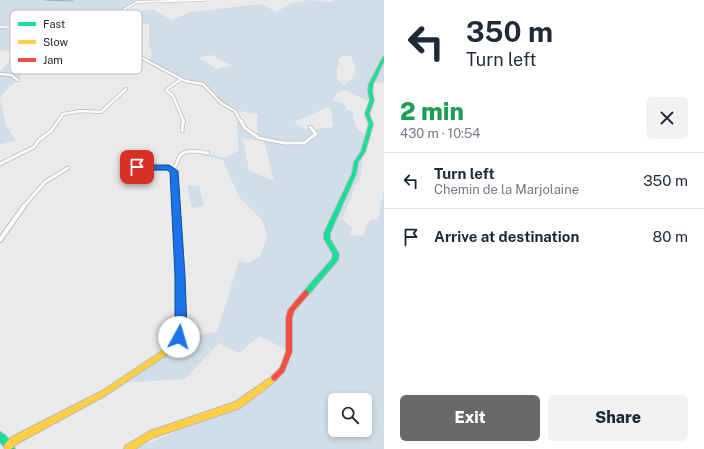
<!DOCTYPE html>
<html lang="en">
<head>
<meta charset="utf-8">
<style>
	:root { --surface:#fff; --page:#f2f2f3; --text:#1f2937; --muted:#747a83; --line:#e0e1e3; --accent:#686969 }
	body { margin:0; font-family:"Public Sans",sans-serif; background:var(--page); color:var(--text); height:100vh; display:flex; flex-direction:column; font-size:15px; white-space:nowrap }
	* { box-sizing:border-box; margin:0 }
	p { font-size:13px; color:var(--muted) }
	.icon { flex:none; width:22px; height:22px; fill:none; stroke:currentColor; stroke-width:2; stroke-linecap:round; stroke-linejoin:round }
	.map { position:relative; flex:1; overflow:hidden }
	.drawer { display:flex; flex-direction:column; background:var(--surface); width:320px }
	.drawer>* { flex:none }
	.guide { background:#fff; color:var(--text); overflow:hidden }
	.tools { position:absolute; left:328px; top:393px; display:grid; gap:8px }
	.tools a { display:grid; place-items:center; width:44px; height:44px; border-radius:6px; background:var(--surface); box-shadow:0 2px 6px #0003; font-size:20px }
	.pin { position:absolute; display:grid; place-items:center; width:34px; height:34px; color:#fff; margin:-17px; border-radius:8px; box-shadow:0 2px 6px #0006 }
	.me { position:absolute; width:44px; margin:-22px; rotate:6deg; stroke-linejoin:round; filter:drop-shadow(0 0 3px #0008) }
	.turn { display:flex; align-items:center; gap:14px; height:84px; padding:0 16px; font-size:18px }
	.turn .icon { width:52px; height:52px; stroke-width:2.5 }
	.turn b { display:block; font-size:28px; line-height:34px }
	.round { display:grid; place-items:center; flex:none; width:42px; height:42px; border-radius:6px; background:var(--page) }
	.overview { display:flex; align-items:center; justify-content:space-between; height:68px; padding:0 16px }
	h1 { font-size:24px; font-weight:800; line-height:30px; color:#1e9e55 }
	.button { display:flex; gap:8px; margin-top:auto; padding:8px 16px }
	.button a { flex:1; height:46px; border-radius:6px; background:var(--accent); color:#fff; font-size:16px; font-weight:800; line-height:46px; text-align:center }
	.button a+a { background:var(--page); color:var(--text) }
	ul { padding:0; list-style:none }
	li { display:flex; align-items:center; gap:12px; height:56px; padding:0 16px; border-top:1px solid var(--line) }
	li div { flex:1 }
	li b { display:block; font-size:15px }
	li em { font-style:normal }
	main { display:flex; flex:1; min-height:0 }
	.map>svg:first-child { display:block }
	.green { fill:#d1dde8; fill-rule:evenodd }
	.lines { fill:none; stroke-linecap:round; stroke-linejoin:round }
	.stream { stroke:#9cacc0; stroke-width:1 }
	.street-far3-casing { stroke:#bababa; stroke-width:3 }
	.street-far2-casing { stroke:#bababa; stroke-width:4 }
	.street-far1-casing { stroke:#bababa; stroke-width:4.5 }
	.street-casing { stroke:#bababa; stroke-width:6 }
	.fast-casing { stroke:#bababa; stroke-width:2 }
	.slow-casing { stroke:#bababa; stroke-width:2 }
	.jam-casing { stroke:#bababa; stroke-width:2 }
	.street-far3 { stroke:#fcfcfc; stroke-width:2 }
	.street-far2 { stroke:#fcfcfc; stroke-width:2.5 }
	.street-far1 { stroke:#fcfcfc; stroke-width:3 }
	.street { stroke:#fcfcfc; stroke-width:4 }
	.fast { fill:#16e098; fill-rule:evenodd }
	.slow { fill:#ffcf43; fill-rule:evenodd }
	.jam { fill:#f24e42; fill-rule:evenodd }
	.route { fill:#1a73e8; stroke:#114b97 }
	.key { fill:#fff; stroke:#bdbdbd; stroke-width:1 }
	.key-label { font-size:11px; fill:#222323 }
</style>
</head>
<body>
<main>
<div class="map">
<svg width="384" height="449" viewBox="0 0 384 449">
	<rect width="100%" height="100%" fill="#eaeaea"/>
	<!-- green -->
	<path class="green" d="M 0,0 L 139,0 L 83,31 L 0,25 Z
		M 311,0 L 331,2 L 335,0 L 384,0 L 384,83 L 374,82 L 373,104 L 346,90 L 338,92 L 332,100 L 344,103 L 347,110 L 353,112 C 355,126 354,132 370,135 L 363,157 L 360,180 L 353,187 L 355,188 L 342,219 L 352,228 L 349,235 L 364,236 L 367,224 L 371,220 L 378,220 L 384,188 L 384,449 L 135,449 L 259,396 L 281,376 L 292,353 L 260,336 L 239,353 L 219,343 L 185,379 L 121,383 L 186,337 L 217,332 L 239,261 L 249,263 L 260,256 L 267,237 L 263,221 L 239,197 L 223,160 L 204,155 L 205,153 L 226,158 L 239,150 L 237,122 L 242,123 L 253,133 L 258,133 L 257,123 L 258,114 L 238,111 L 222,103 L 207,85 L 183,79 L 149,60 L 152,54 L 149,45 L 149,24 L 128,24 L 130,20 L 137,14 L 132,12 L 153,9 L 171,20 L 191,12 L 260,4 L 277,12 L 290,3 ZM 212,55 L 230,65 L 230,66 L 217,69 L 199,58 ZM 342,56 L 351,56 L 355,67 L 355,75 L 348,83 L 343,85 L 337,79 L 337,67 L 339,66 L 338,60 ZM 325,108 L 331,108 L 333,127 L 315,129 L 311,127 L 307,130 L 295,124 L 296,120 L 305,118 ZM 243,139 L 264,141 L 274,181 L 249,170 ZM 335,400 L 365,400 L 365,430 L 335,430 Z
		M 0,28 L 90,35 L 93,38 L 89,42 L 90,44 L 104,47 L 96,51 L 63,49 L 55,57 L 22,58 L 9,72 L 23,74 L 0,97 L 0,71 L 18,52 L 0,50 Z
		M 0,99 L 6,125 L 16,141 L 0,144 Z
		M 199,185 L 204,206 L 192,208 L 187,186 Z"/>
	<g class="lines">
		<!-- stream -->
		<path class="stream" d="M 44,0 L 73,1"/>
		<!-- street-far3 casing -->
		<g class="street-far3-casing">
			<path id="street-far3" d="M 136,2 L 206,0
				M 0,27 L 43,29 L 94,35
				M 97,35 L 109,18 L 137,2
				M 96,36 L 90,42 L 91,44 L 128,54"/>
		</g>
		<!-- street-far2 casing -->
		<g class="street-far2-casing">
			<path id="street-far2" d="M 124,53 L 142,58 L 185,81 L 203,84 L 221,103 L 235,111 L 241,122
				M 0,74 L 11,75 L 18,80
				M 181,79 L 166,90 L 173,96 L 184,122
				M 58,122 L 63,114 L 81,111 L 101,112 L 126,89"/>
		</g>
		<!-- street-far1 casing -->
		<g class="street-far1-casing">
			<path id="street-far1" d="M 241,121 L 245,128 L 259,138 L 284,143 L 304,143 L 316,134 L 310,127
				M 182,131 L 183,121
				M 139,156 L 140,157 L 138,162 L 136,157 Z
				M 138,162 L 136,166 L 138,168 L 173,169 C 177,165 177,162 179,157 C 185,148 199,152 208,153
				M 0,164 L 34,147 L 39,140 L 51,131 L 58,121
				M 23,207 L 45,182 L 68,168"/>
		</g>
		<!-- street casing -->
		<g class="street-casing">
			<path id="street" d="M 0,240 L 24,206"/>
		</g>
		<!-- fast casing -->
		<g class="fast-casing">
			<path id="fast" d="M 383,57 L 384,57 L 384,61 L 373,84 L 372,91 L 374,100 L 369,114 L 373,124 L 365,152 L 358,162 L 356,174 L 330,233 L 330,239 L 339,254 L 338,260 L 308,295 L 306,296 L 304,295 L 303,293 L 304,291 L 332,259 L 333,254 L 324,239 L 324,233 L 352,174 L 354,162 L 361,152 L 369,124 L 365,114 L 370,100 L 368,91 L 369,84 Z
				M 171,168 L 175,168 L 175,169 L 178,184 L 183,298 L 182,300 L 180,301 L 178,300 L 177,298 L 174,184 L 171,169 Z
				M 0,432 C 6,435 12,443 15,449 L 6,449 L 0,442 Z"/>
		</g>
		<!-- slow casing -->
		<g class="slow-casing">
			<path id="slow" d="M 180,295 L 182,296 L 183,298 C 185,322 187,334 169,353 L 106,395 L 18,443 L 11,449 L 5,449 L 4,446 L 5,443 L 12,437 L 102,391 L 165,349 C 168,345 172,341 175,336 C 181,325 178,310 177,298 L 178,296 Z
				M 274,375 L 276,376 L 277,378 L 276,380 L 268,387 L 240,408 L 152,438 L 135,449 L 124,449 L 125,446 L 150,431 L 235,402 Z"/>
		</g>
		<!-- jam casing -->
		<g class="jam-casing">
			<path id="jam" d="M 306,290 L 308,291 L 309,293 L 308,295 L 294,311 L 292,318 L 292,352 L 284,372 L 276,380 L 274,381 L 272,380 L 271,378 L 272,376 L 280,368 L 286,352 L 286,318 L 288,310 L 304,291 Z"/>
		</g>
		<!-- street-far3 -->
		<use href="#street-far3" class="street-far3"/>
		<!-- street-far2 -->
		<use href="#street-far2" class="street-far2"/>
		<!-- street-far1 -->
		<use href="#street-far1" class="street-far1"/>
		<!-- street -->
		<use href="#street" class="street"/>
		<!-- fast -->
		<use href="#fast" class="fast"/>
		<!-- slow -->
		<use href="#slow" class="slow"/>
		<!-- jam -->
		<use href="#jam" class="jam"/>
	</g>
	<!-- route -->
	<path class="route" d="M 134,165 L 169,165 L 178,171 L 185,276 L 187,331 L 183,341 L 179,342 L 175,341 L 173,337 L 175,331 L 175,276 L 170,172 L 167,170 L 137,170 L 133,167 Z"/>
	<!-- legend -->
	<rect x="10" y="10" width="132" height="64" rx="6" class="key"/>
	<rect x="18" y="22" width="18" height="4" fill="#16e098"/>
	<rect x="18" y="40" width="18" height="4" fill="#ffcf43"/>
	<rect x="18" y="58" width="18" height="4" fill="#f24e42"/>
	<g class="key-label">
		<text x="43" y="28">Fast</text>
		<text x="43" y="46">Slow</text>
		<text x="43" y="64">Jam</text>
	</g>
</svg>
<div class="tools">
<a><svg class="icon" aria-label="search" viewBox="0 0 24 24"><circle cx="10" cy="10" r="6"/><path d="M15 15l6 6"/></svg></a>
</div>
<div class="pin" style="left:137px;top:167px;background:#d93025"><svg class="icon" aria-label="arrive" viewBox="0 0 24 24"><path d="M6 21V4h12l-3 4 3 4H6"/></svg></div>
<svg class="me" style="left:179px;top:337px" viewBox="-20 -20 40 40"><circle r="19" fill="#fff"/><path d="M0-13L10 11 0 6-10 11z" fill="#1a73e8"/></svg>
</div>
<section class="drawer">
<div class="guide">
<div class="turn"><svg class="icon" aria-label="left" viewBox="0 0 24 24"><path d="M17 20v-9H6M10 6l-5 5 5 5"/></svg><div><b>350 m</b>Turn left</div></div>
</div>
<div class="overview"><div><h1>2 min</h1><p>430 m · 10:54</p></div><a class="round"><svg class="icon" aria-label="close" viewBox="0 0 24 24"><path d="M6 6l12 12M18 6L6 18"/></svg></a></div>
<ul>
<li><svg class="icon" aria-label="left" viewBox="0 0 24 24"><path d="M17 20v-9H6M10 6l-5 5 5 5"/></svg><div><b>Turn left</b><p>Chemin de la Marjolaine</p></div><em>350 m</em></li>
<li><svg class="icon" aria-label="arrive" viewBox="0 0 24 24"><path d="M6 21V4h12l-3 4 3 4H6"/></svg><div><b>Arrive at destination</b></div><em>80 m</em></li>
</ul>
<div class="button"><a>Exit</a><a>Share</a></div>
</section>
</main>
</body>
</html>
